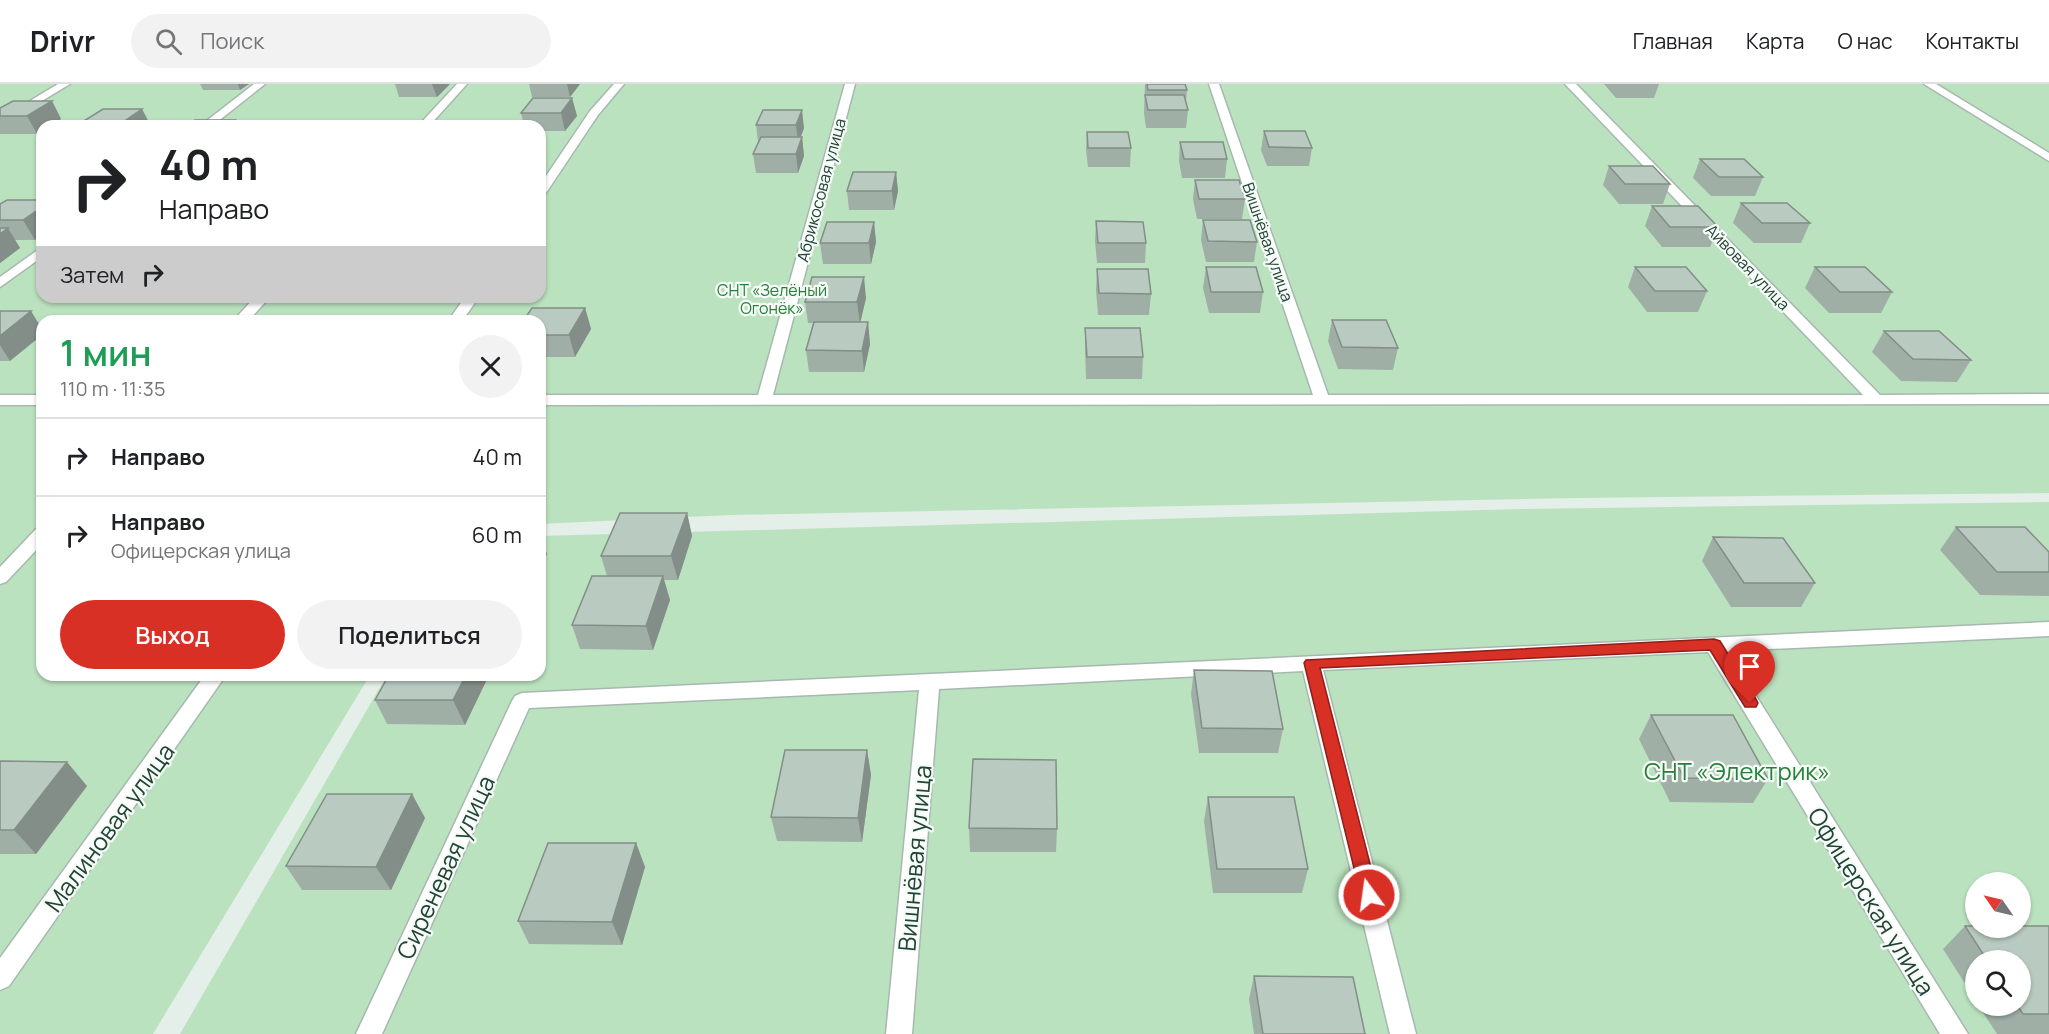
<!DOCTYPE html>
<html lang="ru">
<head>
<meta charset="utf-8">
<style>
	:root { --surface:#fff; --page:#f2f2f2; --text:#202124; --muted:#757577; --line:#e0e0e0; --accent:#d93025 }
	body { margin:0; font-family:Manrope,sans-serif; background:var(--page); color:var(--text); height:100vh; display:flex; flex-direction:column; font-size:22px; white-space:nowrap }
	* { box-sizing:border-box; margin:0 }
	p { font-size:20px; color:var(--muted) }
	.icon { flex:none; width:33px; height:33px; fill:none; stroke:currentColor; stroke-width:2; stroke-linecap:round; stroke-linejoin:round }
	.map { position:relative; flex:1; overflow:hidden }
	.details { position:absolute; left:36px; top:231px; width:510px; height:366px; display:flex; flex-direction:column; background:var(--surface); border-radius:18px; box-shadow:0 2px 4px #0004 }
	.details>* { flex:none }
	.guide { position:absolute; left:36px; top:36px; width:510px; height:183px; border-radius:18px; box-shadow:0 2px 4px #0004; background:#fff; color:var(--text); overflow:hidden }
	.needle { width:39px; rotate:304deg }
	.buttons { position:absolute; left:1965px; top:788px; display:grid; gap:12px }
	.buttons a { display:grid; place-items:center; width:66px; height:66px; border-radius:50%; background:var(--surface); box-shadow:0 2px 4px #0004; font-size:30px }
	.pin { position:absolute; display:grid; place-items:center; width:51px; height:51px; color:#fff; margin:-62px -26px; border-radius:50% 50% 50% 0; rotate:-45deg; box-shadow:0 0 6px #0007 }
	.pin .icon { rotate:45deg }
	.me { position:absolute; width:66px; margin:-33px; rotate:346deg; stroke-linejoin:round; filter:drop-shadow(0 0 4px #0008) }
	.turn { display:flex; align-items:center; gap:21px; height:126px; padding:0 24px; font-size:27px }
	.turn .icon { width:78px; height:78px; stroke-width:2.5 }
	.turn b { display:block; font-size:42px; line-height:51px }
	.then { display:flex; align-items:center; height:57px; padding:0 24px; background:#0003; gap:12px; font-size:22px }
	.round { display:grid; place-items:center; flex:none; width:63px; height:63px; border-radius:32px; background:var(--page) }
	.head { display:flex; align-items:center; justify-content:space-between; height:102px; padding:0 24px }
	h1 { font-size:36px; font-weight:600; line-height:45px; color:#1e9e55 }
	.action { display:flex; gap:12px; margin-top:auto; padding:12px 24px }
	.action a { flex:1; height:69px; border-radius:36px; background:var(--accent); color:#fff; font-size:24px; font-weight:600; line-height:69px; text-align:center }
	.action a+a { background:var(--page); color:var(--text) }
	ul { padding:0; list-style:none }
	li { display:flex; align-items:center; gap:18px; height:78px; padding:0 24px; border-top:2px solid var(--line) }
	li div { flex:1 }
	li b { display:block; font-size:22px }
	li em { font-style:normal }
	header { display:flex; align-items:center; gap:36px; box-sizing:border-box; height:84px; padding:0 30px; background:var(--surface); border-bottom:2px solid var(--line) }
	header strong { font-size:28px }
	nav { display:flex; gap:33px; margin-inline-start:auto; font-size:21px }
	.search { width:420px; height:54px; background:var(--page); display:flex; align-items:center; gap:15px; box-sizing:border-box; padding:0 21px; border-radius:33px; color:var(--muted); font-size:22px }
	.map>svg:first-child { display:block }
	.green { fill:#bbe2bf; fill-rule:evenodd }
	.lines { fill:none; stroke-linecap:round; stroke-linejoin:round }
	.minor-casing { stroke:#a6b8af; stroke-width:3 }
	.minor { fill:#fff; fill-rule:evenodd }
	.wall { fill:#9fafa6 }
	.shaded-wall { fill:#828e87 }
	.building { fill:#b9cbc1; stroke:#828e87; stroke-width:1.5 }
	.route { fill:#d93025; stroke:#8d1f18; stroke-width:1.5 }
	.labels { text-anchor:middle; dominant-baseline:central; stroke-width:4.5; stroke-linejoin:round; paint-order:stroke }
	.far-street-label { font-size:16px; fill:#214434; stroke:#f6fbf8 }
	.far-park-label { font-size:16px; fill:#268039; stroke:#f6fbf8 }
	.near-park-label { font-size:24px; fill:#268039; stroke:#f6fbf8 }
	.near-street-label { font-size:24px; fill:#214434; stroke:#f6fbf8 }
</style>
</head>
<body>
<header>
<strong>Drivr</strong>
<div class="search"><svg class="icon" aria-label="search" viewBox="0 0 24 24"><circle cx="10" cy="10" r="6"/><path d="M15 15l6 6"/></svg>Поиск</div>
<nav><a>Главная</a><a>Карта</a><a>О нас</a><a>Контакты</a></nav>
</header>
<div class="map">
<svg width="2049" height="950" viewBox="0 0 2049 950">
	<rect width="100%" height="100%" fill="#e5efe9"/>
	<!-- green -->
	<path class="green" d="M 0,0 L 2049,0 L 2049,409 L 1577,414 L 731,431 L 540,440 L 540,237 L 42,237 L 42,591 L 370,591 L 153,950 L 0,950 ZM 42,42 L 540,42 L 540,213 L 42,213 Z
		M 2049,418 L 2049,950 L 180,950 L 387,591 L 540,591 L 540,452 L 1520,425 ZM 1976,798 L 2020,798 L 2020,843 L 1976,843 ZM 1976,876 L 2020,876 L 2020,921 L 1976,921 Z"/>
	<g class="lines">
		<!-- minor casing -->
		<g class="minor-casing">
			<path id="minor" d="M 58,0 L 70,0 L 0,42 L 0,35 Z
				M 254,0 L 265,0 L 212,42 L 200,42 Z
				M 457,0 L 467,0 L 429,42 L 418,42 Z
				M 614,0 L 624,0 L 598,31 L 544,112 L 540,114 L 540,101 L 590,27 Z
				M 845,0 L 855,0 L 773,311 L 1313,311 L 1209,0 L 1219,0 L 1328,311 L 1863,311 L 1565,0 L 1576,0 L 1880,311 L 2049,310 L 2049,320 L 540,321 L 540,311 L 758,311 Z
				M 1924,0 L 1936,0 L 2049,69 L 2049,77 Z
				M 42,163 L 42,173 L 0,203 L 0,193 Z
				M 255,213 L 270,213 L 248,237 L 233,237 Z
				M 465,213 L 479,213 L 462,237 L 448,237 Z
				M 0,311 L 42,311 L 42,321 L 0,321 Z
				M 42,443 L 42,460 L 6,498 L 0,500 L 0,483 L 36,445 Z
				M 2049,538 L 2049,552 L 1728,567 L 1968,950 L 1940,950 L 1708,568 L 1323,586 L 1416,950 L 1390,950 L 1303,587 L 939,605 L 912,950 L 886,950 L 919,606 L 529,624 L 382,950 L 356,950 L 512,617 L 515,612 L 522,609 Z
				M 205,591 L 226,591 L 9,902 L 0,906 L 0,874 Z"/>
		</g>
		<!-- minor -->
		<use href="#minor" class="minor"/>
	</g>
	<!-- wall -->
	<path class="wall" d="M 200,0 L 249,0 L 240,6 L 203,6 Z
		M 395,0 L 450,0 L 437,13 L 399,13 Z
		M 529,0 L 580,0 L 570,13 L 532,13 Z
		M 1145,0 L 1185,0 L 1187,6 L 1186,17 L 1188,26 L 1186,44 L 1146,44 L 1144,29 Z
		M 1604,0 L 1659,0 L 1654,14 L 1616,14 Z
		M 572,14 L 577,32 L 565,47 L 540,47 L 540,42 L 524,42 L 521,29 Z
		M 52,17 L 61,35 L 50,42 L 42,42 L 42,47 L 37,50 L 0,50 L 0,24 Z
		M 103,25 L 151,42 L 80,42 L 79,40 Z
		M 763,26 L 804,44 L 801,53 L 802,53 L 804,72 L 798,89 L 756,89 L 753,70 L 758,58 L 756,41 Z
		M 1264,47 L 1312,64 L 1309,82 L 1267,82 L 1261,66 Z
		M 1087,48 L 1131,64 L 1130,83 L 1088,83 L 1086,66 Z
		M 1180,58 L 1227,75 L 1225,94 L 1182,94 L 1179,77 Z
		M 1700,75 L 1763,93 L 1755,112 L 1711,112 L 1693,94 Z
		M 1609,82 L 1670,100 L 1663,120 L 1619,120 L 1603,101 Z
		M 896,88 L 898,107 L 894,126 L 849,126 L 847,107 Z
		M 1195,96 L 1245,115 L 1242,135 L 1197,135 L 1193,115 Z
		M 42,116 L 35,156 L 15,156 L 20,164 L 0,179 L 0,120 Z
		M 1741,119 L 1810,139 L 1801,159 L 1754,159 L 1733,139 Z
		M 1652,122 L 1718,143 L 1710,163 L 1662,163 L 1645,142 Z
		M 1203,136 L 1257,158 L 1254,178 L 1206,178 L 1201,156 Z
		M 1096,137 L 1146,159 L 1145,179 L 1097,179 L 1095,157 Z
		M 874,138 L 876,158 L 871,180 L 823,180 L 820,159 Z
		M 1206,183 L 1263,208 L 1260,229 L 1209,229 L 1203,204 Z
		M 1635,183 L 1707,207 L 1698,228 L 1647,228 L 1628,203 Z
		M 1815,183 L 1892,208 L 1881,229 L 1829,229 L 1805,204 Z
		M 1097,185 L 1151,210 L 1149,231 L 1098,231 L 1096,206 Z
		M 866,214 L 860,238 L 868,238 L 870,260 L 864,288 L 809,288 L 806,266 L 813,239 L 808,239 L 805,218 Z
		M 585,224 L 591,245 L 575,273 L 540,273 L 540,237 Z
		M 0,227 L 10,277 L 0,277 Z
		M 1332,236 L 1398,264 L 1393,286 L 1338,285 L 1328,257 Z
		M 1085,244 L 1143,273 L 1142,295 L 1086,295 L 1085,266 Z
		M 1884,247 L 1971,276 L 1957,298 L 1901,297 L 1872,268 Z
		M 687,429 L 692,452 L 678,496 L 664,496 L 670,516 L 653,566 L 580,565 L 572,541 L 607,492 L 601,472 Z
		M 1956,443 L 2049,468 L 2049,512 L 1980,511 L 1940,466 Z
		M 1713,453 L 1815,499 L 1801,523 L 1731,523 L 1702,477 Z
		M 1194,586 L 1283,645 L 1278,669 L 1199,669 L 1191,610 Z
		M 389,591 L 489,591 L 465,641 L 387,640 L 375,616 Z
		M 1651,631 L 1768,695 L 1753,719 L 1670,718 L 1639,655 Z
		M 867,666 L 871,691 L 862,758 L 777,757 L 771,733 Z
		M 0,677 L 87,702 L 36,770 L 0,770 Z
		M 412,710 L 425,734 L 391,806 L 302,806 L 286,782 Z
		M 1208,713 L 1308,785 L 1302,809 L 1213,809 L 1204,737 Z
		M 969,744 L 1057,745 L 1056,768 L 970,768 Z
		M 636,759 L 645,783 L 622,861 L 529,860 L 518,837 Z
		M 1965,842 L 2049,842 L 2049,950 L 1997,950 L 1978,921 L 2020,921 L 2020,876 L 1976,876 L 1976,917 L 1943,865 Z
		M 1254,892 L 1365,950 L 1254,950 L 1249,915 Z"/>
	<!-- shaded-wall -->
	<path class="shaded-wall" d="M 238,0 L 249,0 L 240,6 Z
		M 432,0 L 450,0 L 437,13 Z
		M 567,0 L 580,0 L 570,13 Z
		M 572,14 L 577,32 L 565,47 L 561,29 Z
		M 52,17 L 61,35 L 50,42 L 42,42 L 42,47 L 37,50 L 27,32 Z
		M 142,25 L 151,42 L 121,42 L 120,40 Z
		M 802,26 L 804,44 L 798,59 L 796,41 Z
		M 235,36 L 238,42 L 227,42 Z
		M 802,53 L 804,72 L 798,89 L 796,70 Z
		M 896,88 L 898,107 L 894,126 L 892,107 Z
		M 42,123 L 42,151 L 35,156 L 23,136 Z
		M 874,138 L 876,158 L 871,180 L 869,159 Z
		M 8,144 L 20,164 L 0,179 L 0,150 Z
		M 864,193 L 866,214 L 860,240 L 857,218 Z
		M 585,224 L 591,245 L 575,273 L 569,251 Z
		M 31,227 L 42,245 L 42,251 L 10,277 L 0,261 L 0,252 Z
		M 868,238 L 870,260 L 864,288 L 862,267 Z
		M 687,429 L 692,452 L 678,496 L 671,472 Z
		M 540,450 L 547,470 L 540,484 Z
		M 663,492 L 670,516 L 653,566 L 646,542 Z
		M 466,591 L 489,591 L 465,641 L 453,616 Z
		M 867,666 L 871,691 L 862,758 L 858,734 Z
		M 67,678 L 87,702 L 36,770 L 14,746 Z
		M 412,710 L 425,734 L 391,806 L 376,783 Z
		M 636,759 L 645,783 L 622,861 L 612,838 Z"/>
	<!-- building -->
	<path class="building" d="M 1147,0 L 1185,0 L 1187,6 L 1148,6 Z
		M 1145,11 L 1184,11 L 1188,26 L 1148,26 Z
		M 533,14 L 572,14 L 561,29 L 521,29 Z
		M 13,17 L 52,17 L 27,32 L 0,32 L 0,24 Z
		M 103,25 L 142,25 L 120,40 L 79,40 Z
		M 763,26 L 802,26 L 796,41 L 756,41 Z
		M 195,36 L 235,36 L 227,42 L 186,42 Z
		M 1264,47 L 1305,47 L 1312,64 L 1269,63 Z
		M 1087,48 L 1128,48 L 1131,64 L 1088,64 Z
		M 761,53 L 802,53 L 796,70 L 753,70 Z
		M 1180,58 L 1223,58 L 1227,75 L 1184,75 Z
		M 1700,75 L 1744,75 L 1763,93 L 1719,93 Z
		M 1609,82 L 1653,82 L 1670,100 L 1625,100 Z
		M 853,88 L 896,88 L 892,107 L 847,107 Z
		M 1195,96 L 1239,96 L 1245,115 L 1199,115 Z
		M 7,116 L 42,116 L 42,123 L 23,136 L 0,136 L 0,120 Z
		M 1741,119 L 1787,119 L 1810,139 L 1762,139 Z
		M 1652,122 L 1698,122 L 1718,143 L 1670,143 Z
		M 1203,136 L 1250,136 L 1257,158 L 1208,157 Z
		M 1096,137 L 1143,138 L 1146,159 L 1098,159 Z
		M 827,138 L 874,138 L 869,159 L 820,159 Z
		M 0,144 L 8,144 L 0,150 Z
		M 1206,183 L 1256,183 L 1263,208 L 1211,208 Z
		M 1635,183 L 1686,183 L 1707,207 L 1655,207 Z
		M 1815,183 L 1865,183 L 1892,208 L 1840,208 Z
		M 1097,185 L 1148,185 L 1151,210 L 1099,209 Z
		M 812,193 L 864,193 L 857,218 L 805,218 Z
		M 532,224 L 585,224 L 569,251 L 540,251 L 540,237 L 523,237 Z
		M 0,227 L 31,227 L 0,252 Z
		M 136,233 L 190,233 L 186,237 L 132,237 Z
		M 1332,236 L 1386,236 L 1398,264 L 1342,263 Z
		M 814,238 L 868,238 L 862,267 L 806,266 Z
		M 1085,244 L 1140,244 L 1143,273 L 1087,273 Z
		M 1884,247 L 1939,247 L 1971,276 L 1913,275 Z
		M 620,429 L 687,429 L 671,472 L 601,472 Z
		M 1956,443 L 2025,443 L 2049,468 L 2049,488 L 1997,488 Z
		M 1713,453 L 1783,454 L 1815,499 L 1744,499 Z
		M 592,492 L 663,492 L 646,542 L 572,541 Z
		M 1194,586 L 1272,587 L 1283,645 L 1202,644 Z
		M 389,591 L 466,591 L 453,616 L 375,616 Z
		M 1651,631 L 1733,631 L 1768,695 L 1684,694 Z
		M 785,666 L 867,666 L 858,734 L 771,733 Z
		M 973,675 L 1056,676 L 1057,745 L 969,744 Z
		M 0,677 L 67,678 L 14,746 L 0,746 Z
		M 327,710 L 412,710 L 376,783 L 286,782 Z
		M 1208,713 L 1294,713 L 1308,785 L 1217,785 Z
		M 548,759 L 636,759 L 612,838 L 518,837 Z
		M 1965,842 L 1976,842 L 1976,843 L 2020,843 L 2020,842 L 2049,842 L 2049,930 L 2023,930 L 2017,921 L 2020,921 L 2020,876 L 1987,876 Z
		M 1254,892 L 1353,893 L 1365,950 L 1263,950 Z"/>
	<!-- route -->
	<path class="route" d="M 1714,555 L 1720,557 L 1756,615 L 1758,619 L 1756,623 L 1745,623 L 1710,566 L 1320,584 L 1378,811 L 1375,817 L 1369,819 L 1362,817 L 1304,579 L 1306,576 Z"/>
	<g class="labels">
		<!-- far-street labels -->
		<g class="far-street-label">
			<text transform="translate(821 106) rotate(-75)">Абрикосовая улица</text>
			<text transform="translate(1268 158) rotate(71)">Вишнёвая улица</text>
			<text transform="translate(1748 183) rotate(46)">Айвовая улица</text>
		</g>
		<!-- far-park labels -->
		<g class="far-park-label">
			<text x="772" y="206">СНТ «Зелёный<tspan x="772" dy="18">Огонёк»</tspan></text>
		</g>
		<!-- near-park labels -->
		<g class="near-park-label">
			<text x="1737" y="686">СНТ «Электрик»</text>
		</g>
		<!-- near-street labels -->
		<g class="near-street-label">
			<text transform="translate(109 743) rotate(-54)">Малиновая улица</text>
			<text transform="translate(914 774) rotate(-85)">Вишнёвая улица</text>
			<text transform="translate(445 783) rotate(-65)">Сиреневая улица</text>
			<text transform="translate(1872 817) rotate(58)">Офицерская улица</text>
		</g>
	</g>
</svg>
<div class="buttons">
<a><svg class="needle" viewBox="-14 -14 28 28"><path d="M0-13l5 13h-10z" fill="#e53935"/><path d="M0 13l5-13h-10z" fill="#757577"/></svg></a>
<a><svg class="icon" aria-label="search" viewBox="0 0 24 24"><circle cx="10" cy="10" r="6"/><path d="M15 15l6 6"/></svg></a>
</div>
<div class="pin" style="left:1750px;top:619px;background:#d93025"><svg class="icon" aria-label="arrive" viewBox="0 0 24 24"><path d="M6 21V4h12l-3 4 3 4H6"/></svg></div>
<svg class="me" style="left:1369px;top:811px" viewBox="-20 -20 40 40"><circle r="17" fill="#d93025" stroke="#fff" stroke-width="3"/><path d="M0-11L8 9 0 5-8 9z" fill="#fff"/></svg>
<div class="guide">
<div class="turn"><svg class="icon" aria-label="right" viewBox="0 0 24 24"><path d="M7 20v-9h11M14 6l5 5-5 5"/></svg><div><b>40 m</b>Направо</div></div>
<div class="then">Затем<svg class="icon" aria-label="right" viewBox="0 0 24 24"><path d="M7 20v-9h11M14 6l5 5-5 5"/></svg></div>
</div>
<section class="details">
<div class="head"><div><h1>1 мин</h1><p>110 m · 11:35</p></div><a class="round"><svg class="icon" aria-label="close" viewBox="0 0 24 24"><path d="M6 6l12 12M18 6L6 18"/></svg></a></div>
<ul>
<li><svg class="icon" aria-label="right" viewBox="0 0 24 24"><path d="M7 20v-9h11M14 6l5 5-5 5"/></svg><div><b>Направо</b></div><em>40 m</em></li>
<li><svg class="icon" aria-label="right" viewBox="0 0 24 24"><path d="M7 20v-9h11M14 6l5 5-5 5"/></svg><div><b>Направо</b><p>Офицерская улица</p></div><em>60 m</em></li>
</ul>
<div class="action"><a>Выход</a><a>Поделиться</a></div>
</section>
</div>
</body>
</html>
